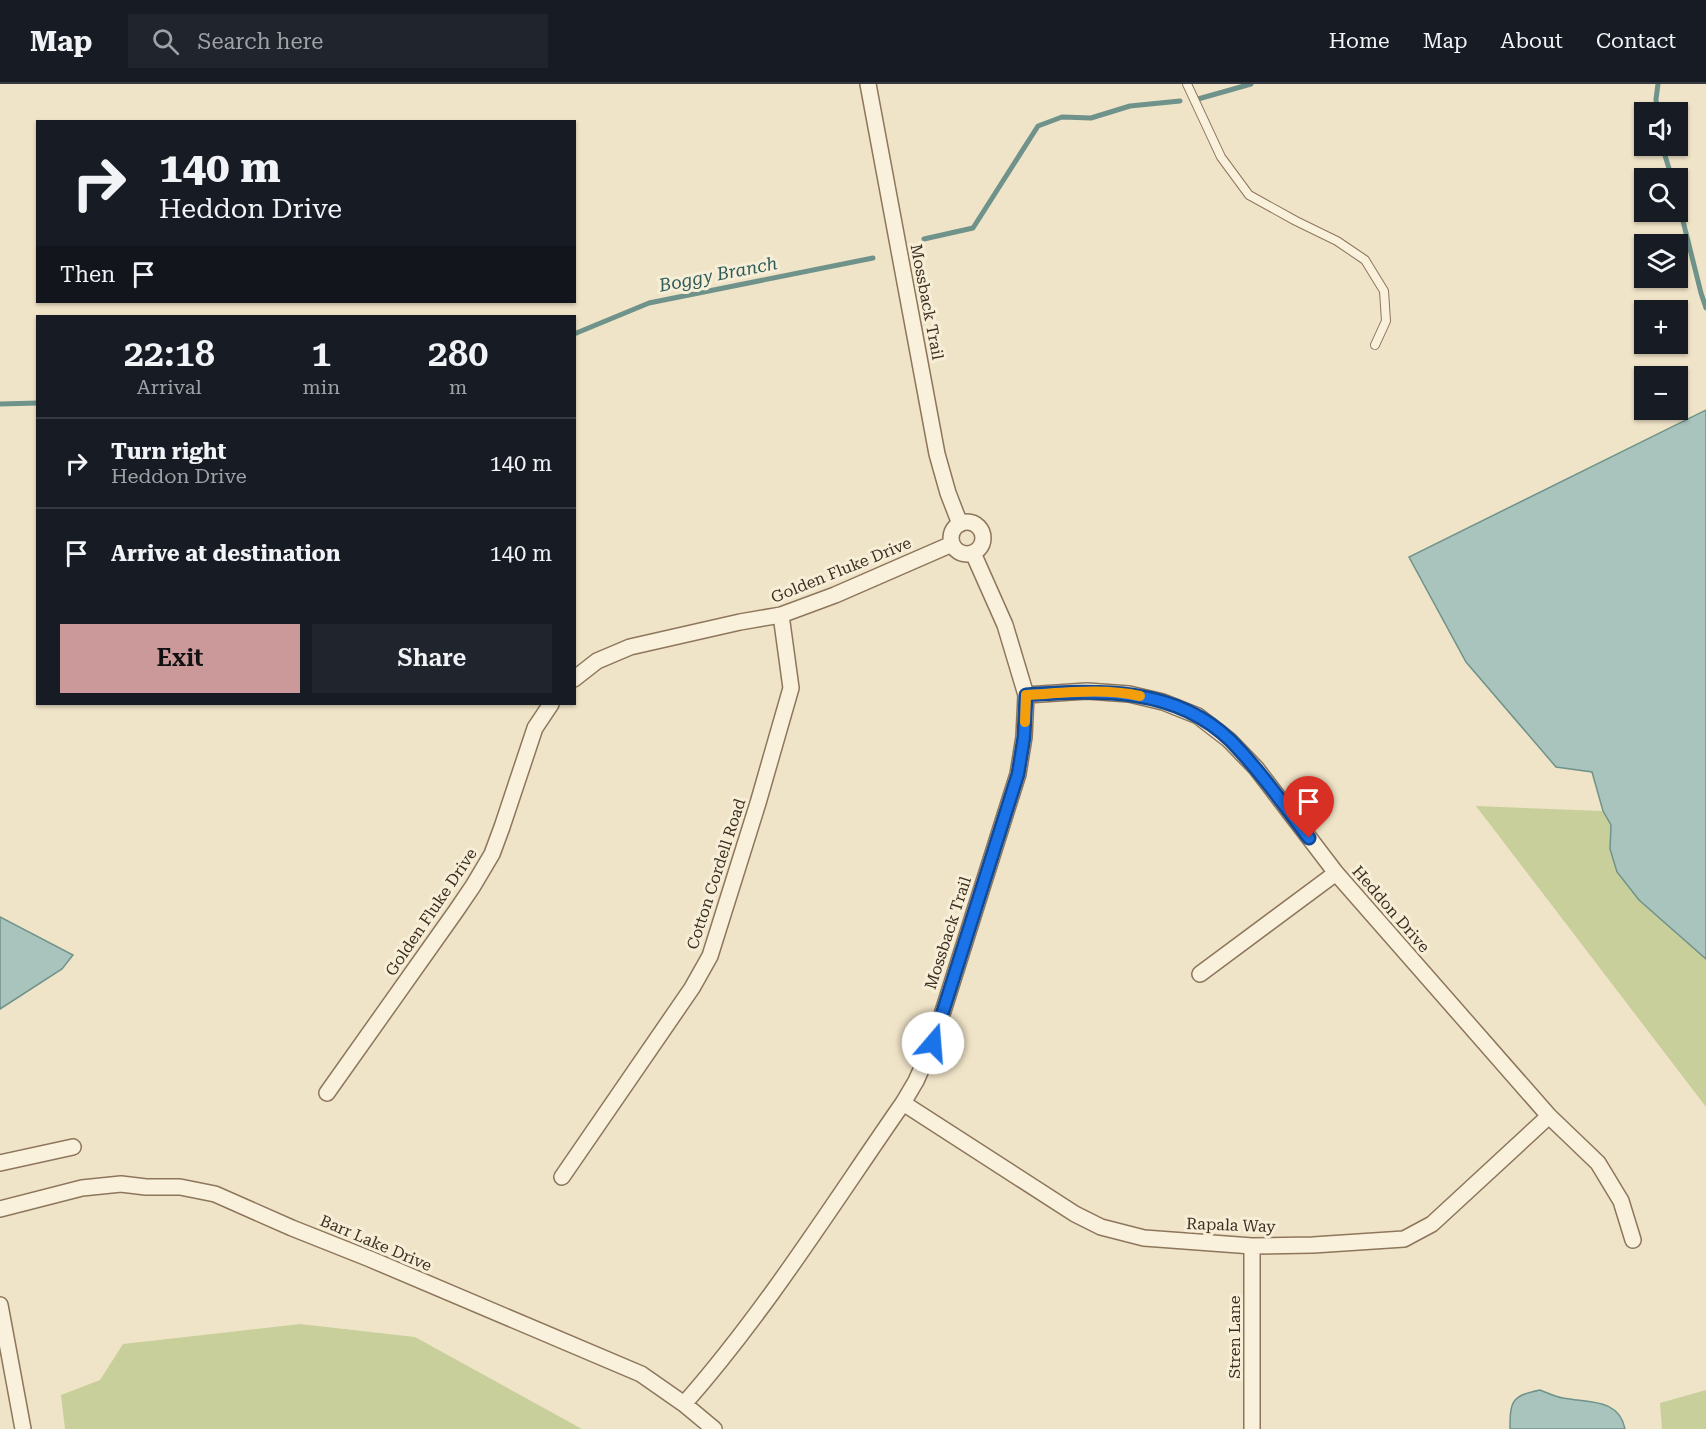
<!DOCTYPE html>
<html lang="en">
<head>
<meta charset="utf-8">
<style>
	:root { --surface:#171b24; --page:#20242c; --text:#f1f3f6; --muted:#9ea1a6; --line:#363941; --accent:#cc999b }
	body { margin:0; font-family:"Roboto Serif",serif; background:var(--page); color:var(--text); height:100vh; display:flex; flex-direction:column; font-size:22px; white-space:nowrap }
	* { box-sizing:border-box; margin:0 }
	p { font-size:20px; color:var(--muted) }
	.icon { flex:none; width:33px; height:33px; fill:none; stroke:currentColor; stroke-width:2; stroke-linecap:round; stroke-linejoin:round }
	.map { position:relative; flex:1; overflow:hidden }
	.details { position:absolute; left:36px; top:231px; width:540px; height:390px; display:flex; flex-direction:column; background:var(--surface); border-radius:0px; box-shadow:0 2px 4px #0004 }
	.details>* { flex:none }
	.hud { position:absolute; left:36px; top:36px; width:540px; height:183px; border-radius:0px; box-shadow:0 2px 4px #0004; background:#171b24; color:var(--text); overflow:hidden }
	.tools { position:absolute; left:1634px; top:18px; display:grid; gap:12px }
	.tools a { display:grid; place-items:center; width:54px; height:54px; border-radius:0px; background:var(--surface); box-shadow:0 2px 4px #0004; font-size:30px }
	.pin { position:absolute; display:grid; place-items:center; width:51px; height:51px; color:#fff; margin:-62px -26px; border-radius:50% 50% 50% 0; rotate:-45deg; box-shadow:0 0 6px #0007 }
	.pin .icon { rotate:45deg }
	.me { position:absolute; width:66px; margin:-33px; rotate:18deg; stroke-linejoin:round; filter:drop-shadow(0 0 4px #0008) }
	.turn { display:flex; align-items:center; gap:21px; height:126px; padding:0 24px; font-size:27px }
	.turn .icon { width:78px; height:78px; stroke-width:2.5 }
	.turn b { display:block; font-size:42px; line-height:51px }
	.then { display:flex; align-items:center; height:57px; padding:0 24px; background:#0003; gap:12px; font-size:22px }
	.eta { display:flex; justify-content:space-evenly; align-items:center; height:102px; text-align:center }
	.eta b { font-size:36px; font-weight:600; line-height:42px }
	.cta { display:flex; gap:12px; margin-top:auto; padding:12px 24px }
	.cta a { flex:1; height:69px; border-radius:0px; background:var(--accent); color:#111; font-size:24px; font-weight:600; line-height:69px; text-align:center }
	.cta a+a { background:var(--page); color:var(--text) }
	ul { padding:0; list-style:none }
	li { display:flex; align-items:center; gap:18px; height:90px; padding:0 24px; border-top:2px solid var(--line) }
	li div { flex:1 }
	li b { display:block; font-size:22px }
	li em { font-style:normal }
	header { display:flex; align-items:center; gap:36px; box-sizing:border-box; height:84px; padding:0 30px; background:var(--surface); border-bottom:2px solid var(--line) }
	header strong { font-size:28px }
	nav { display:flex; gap:33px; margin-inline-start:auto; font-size:21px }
	.search { width:420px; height:54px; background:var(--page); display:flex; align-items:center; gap:15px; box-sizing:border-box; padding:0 21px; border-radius:0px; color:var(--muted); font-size:22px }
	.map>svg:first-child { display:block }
	.green { fill:#c9cf9b }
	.water { fill:#a9c4bc; stroke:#6f938a; stroke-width:1.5 }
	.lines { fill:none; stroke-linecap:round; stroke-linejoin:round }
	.stream { stroke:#6f938a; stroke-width:5 }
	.lane-casing { stroke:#8d765c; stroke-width:10 }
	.street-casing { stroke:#8d765c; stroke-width:18 }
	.lane { stroke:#faf1dc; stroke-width:8 }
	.street { stroke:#faf1dc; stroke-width:15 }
	.route-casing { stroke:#114b97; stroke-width:15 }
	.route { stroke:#1a73e8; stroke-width:10 }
	.slow { stroke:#f59e0b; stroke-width:10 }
	.labels { text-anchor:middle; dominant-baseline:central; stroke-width:6; stroke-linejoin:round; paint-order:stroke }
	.street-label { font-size:16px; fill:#3d2e20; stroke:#f7eed8 }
	.water-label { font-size:18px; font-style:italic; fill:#2f5d5a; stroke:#f7eed8 }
</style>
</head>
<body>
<header>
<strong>Map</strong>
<div class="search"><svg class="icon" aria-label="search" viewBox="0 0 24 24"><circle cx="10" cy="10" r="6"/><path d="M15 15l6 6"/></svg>Search here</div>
<nav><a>Home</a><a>Map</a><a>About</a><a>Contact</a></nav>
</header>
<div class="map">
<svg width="1706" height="1345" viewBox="0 0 1706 1345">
	<rect width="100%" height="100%" fill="#f0e4c8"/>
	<!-- green -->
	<path class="green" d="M 1476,722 L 1603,727 L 1611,741 L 1610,765 L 1639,816 L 1706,875 L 1706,1023 Z
		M 300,1240 L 415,1253 L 582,1345 L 65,1345 L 61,1311 L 100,1296 L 123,1260 Z
		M 1706,1306 L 1706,1345 L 1662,1345 L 1660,1319 Z"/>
	<!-- water -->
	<path class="water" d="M 1706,326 L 1706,875 L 1639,816 L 1617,788 L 1610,765 L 1611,741 L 1603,727 L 1592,688 L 1556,683 L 1466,578 L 1409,473 Z
		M 0,833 L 73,871 L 62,885 L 0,925 Z
		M 1540,1306 C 1548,1309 1555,1313 1563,1314 C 1588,1319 1619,1314 1625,1345 L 1510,1345 C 1510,1316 1512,1312 1540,1306 Z"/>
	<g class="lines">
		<!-- stream -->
		<path class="stream" d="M 1198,15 L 1251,0
			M 1657,28 L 1656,15 L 1658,0
			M 1662,62 L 1672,94
			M 1677,113 L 1701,209 L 1706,224
			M 924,155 L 973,144 L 1038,42 L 1062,33 L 1091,34 L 1130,22 L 1180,17
			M 574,250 L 649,219 L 873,174
			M 0,320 L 38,319"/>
		<!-- lane casing -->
		<g class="lane-casing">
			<path id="lane" d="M 1187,0 L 1221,73 L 1249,111 L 1296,137 L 1337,157 L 1365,176 L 1384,207 L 1386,237 L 1375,261"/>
		</g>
		<!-- street casing -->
		<g class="street-casing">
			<path id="street" d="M 868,0 L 937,370 L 948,409 L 960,440
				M951 454a16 16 0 1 1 32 0a16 16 0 1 1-32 0Z
				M 574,595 L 597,577 L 630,563 L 740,538 L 781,531 L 835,511 L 952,460
				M 1026,611 L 1087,607 L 1129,610 L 1163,618 L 1198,632 L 1229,656 L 1256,684 L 1336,789 L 1549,1032 L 1598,1079 L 1621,1117 L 1633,1156
				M 1200,890 L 1336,789
				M 327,1009 L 456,827 L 473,802 L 492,770 L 502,743 L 535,644 L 551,620
				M 903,1019 L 1075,1130 L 1101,1143 L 1144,1154 L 1252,1162 L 1313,1161 L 1404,1155 L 1432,1140 L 1549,1032
				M 0,1079 L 73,1063
				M 562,1093 L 692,904 L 710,872 L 758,719 L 791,604 L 781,531
				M 0,1125 L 82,1104 L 121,1100 L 146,1103 L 180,1103 L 215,1110 L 292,1144 L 370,1175 L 641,1290 L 684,1320 L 714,1345
				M 0,1221 L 23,1345
				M 684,1320 C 766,1227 832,1121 903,1019 L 916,997 L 933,959 L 1018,690 L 1024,653 L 1026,611 L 1005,541 L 973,469
				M 1252,1345 L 1252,1162"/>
		</g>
		<!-- lane -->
		<use href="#lane" class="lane"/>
		<!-- street -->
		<use href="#street" class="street"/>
	</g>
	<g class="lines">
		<!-- route casing -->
		<g class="route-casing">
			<path id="route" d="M 933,959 L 1018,690 L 1024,653 L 1026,611 C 1098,606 1175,602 1231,657 C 1260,687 1284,721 1309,754"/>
		</g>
		<!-- route -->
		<use href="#route" class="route"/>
		<!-- slow -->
		<path class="slow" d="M 1025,638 L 1026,611 C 1064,609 1103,604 1140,612"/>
	</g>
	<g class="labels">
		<!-- street labels -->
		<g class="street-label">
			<text transform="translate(927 218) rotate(79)">Mossback Trail</text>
			<text transform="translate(841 486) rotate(-22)">Golden Fluke Drive</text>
			<text transform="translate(716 790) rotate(-72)">Cotton Cordell Road</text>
			<text transform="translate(1391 825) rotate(49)">Heddon Drive</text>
			<text transform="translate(431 828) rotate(-56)">Golden Fluke Drive</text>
			<text transform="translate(948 849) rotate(-72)">Mossback Trail</text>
			<text transform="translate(1231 1141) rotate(2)">Rapala Way</text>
			<text transform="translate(376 1159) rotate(23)">Barr Lake Drive</text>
			<text transform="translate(1234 1253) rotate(-90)">Stren Lane</text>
		</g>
		<!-- water labels -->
		<g class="water-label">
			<text transform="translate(718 190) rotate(-11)">Boggy Branch</text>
		</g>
	</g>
</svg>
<div class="tools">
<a><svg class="icon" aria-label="sound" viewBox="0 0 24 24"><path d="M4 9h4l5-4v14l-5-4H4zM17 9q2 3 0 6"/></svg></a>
<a><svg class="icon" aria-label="search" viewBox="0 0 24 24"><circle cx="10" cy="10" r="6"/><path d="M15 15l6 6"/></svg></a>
<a><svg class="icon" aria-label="layers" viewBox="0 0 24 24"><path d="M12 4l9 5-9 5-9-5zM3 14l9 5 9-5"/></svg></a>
<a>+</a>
<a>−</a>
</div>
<div class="pin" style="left:1309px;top:754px;background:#d93025"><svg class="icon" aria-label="arrive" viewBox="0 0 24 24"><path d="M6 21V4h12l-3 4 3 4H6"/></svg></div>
<svg class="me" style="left:933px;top:959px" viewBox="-20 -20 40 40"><circle r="19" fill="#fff"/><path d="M0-13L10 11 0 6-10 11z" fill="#1a73e8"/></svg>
<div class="hud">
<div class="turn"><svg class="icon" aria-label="right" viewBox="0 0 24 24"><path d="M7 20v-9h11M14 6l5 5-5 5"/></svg><div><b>140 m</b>Heddon Drive</div></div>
<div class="then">Then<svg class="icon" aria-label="arrive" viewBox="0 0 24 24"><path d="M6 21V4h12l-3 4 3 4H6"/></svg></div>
</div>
<section class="details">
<div class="eta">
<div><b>22:18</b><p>Arrival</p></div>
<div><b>1</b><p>min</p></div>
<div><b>280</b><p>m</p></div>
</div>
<ul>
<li><svg class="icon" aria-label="right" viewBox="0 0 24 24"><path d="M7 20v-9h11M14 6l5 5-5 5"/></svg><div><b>Turn right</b><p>Heddon Drive</p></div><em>140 m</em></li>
<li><svg class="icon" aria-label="arrive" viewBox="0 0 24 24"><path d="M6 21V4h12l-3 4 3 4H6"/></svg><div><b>Arrive at destination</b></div><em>140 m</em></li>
</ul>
<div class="cta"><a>Exit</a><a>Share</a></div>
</section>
</div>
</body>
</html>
